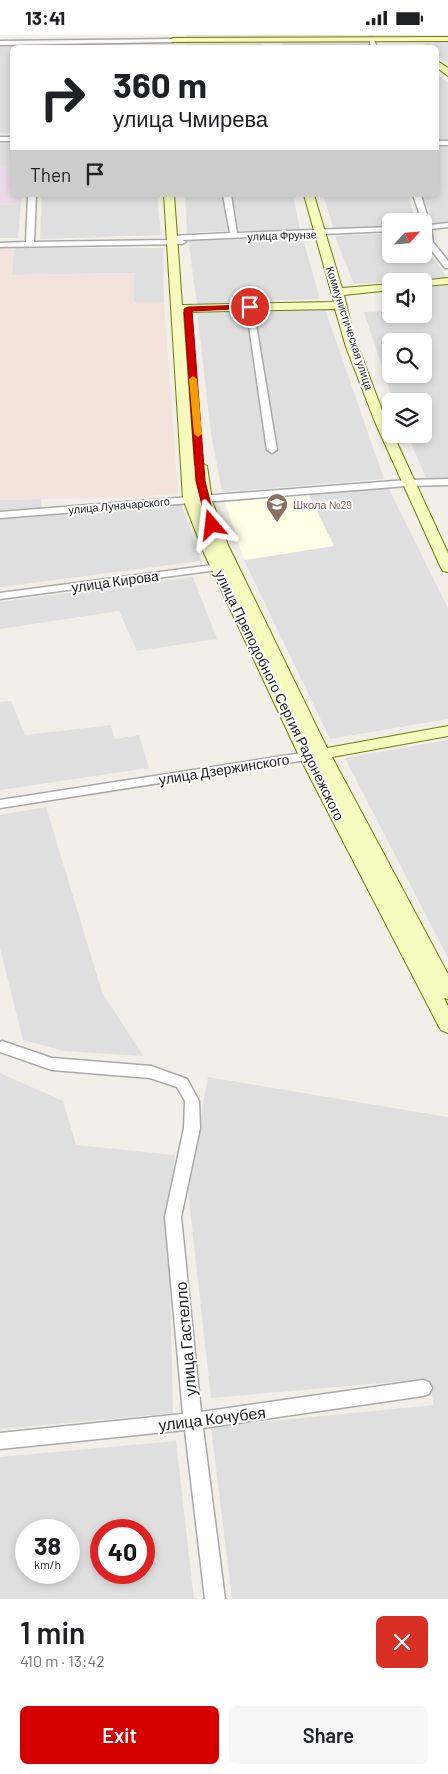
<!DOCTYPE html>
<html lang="en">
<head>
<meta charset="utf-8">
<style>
	:root { --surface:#fff; --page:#f6f6f6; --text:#202124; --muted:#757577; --accent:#d40000 }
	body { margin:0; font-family:Barlow,sans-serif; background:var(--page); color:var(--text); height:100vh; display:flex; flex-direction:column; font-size:19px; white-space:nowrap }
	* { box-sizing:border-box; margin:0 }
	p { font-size:16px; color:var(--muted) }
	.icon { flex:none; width:28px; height:28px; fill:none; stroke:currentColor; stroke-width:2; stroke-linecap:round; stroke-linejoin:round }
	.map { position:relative; height:1564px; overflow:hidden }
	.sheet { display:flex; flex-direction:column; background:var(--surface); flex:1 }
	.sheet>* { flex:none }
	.hud { position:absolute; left:10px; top:10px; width:429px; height:152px; border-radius:8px; box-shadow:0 2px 8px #0003; background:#fff; color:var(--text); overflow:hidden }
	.needle { width:32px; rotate:64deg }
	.fabs { position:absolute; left:382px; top:178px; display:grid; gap:10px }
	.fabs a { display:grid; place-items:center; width:50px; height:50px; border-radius:8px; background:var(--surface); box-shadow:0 2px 8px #0003; font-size:25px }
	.speed { position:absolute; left:15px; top:1484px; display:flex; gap:10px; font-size:25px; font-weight:700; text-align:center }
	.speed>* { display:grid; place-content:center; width:65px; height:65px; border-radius:50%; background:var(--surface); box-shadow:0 2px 8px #0003; line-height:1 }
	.speed small { font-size:12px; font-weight:400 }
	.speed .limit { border:8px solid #d22; background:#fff; color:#111 }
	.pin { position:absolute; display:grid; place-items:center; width:42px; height:42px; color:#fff; margin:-21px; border:2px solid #fff; border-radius:50%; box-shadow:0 1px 5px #0007 }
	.me { position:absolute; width:55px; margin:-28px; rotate:343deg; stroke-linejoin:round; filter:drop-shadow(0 0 4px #0008) }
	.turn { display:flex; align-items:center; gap:18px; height:105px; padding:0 20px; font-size:22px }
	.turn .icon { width:65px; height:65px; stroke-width:2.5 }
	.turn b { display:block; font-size:35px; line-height:42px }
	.then { display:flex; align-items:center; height:48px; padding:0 20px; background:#0003; gap:10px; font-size:19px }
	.round { display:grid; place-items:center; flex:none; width:52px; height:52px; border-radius:8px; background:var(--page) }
	.head { display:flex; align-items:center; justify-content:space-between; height:85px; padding:0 20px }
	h1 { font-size:30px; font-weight:600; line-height:38px }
	.primary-button { display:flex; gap:10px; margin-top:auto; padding:10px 20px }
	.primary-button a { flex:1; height:58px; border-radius:8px; background:var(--accent); color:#fff; font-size:20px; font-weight:600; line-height:58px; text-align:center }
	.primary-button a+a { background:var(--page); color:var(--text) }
	.status { display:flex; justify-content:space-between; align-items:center; height:35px; padding:0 25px; background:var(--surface); direction:ltr }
	.status svg { height:14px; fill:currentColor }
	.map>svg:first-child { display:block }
	.residential { fill:#e0dfdf; fill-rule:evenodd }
	.industrial { fill:#ebdbe8 }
	.education { fill:#ffffe5 }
	.military { fill:#f3e3dd }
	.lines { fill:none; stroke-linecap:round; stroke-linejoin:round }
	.street-casing { stroke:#a9a9a9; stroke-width:3 }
	.secondary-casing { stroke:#707d05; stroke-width:2 }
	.street { fill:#fff; fill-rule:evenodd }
	.secondary { fill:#f7fabf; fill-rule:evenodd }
	.route { fill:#d40000; stroke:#8a0000 }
	.slow { fill:#f59e0b }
	.labels { text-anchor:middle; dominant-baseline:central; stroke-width:4; stroke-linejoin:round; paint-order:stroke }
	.far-street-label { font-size:11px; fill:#222; stroke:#fff }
	.far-education-label { font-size:11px; fill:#785e54; stroke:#fff; text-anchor:start }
	.street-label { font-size:14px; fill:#222; stroke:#fff }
	.near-street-label { font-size:16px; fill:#222; stroke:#fff }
</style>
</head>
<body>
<div class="status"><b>13:41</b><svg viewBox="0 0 49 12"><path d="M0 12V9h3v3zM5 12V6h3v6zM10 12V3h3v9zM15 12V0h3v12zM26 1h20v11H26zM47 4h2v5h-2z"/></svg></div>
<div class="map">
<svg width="448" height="1564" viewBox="0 0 448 1564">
	<rect width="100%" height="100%" fill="#f2efe9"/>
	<!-- residential -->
	<path class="residential" d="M 187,0 L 427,0 L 187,3 Z
		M 368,7 L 369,12 L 283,12 L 282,8 Z
		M 448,7 L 448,29 L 436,19 L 436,12 L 428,12 L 423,8 Z
		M 185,9 L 262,9 L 263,12 L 185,12 Z
		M 0,10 L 43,10 L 42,12 L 12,12 L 12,99 L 0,98 Z
		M 436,37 L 448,48 L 448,105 L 436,104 Z
		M 0,108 L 12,108 L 12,132 L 0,132 Z
		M 436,112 L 448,112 L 448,187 L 433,188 L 423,160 L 436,160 Z
		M 42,160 L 157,160 L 161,200 L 40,204 Z
		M 185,160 L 223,160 L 228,196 L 187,198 Z
		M 231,160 L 293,160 L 300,194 L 237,196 Z
		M 323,160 L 409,160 L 415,186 L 391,186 L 391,191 L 334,195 Z
		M 21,169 L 18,203 L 0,203 L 0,170 Z
		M 391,198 L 391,219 L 424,219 L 424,209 L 447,243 L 354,249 L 335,201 Z
		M 302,201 L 320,264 L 197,269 L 188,204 Z
		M 14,213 L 163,213 L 164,267 L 134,267 L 133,238 L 12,240 Z
		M 448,250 L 448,444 L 427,445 L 407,399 L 424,399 L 424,366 L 393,366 L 364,277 L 391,276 L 391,279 L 424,279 L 424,275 L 432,274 L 424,261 L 424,252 ZM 391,306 L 424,306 L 424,339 L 391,339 Z
		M 325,274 L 384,444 L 222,457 L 211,398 L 197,276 L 246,275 L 269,417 L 277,417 L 254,275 Z
		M 388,452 L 448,573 L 448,684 L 330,704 L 244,525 L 333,511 L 308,458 Z
		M 41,464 L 42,474 L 0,477 L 0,465 Z
		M 181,468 L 201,526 L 0,552 L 0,483 Z
		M 193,542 L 217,604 L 137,616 L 119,576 L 0,594 L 0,567 Z
		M 11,666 L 25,700 L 111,690 L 115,704 L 139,700 L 149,733 L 0,755 L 0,667 Z
		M 448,705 L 448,923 L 345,723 Z
		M 46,772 L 102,957 L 143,1021 L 64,1016 L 23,1005 L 0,913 L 0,780 Z
		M 0,1038 L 63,1066 L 76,1110 L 175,1120 L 169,1188 L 173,1378 L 0,1394 Z
		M 208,1042 L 448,1082 L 448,1564 L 232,1564 L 211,1392 L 434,1370 L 428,1344 L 211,1363 L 188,1156 Z
		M 176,1406 L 194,1564 L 0,1564 L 0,1422 ZM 26,1495 L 69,1495 L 69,1538 L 26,1538 ZM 101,1495 L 144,1495 L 144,1538 L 101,1538 Z"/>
	<!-- industrial -->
	<path class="industrial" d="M 0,132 L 12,132 L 12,160 L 22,160 L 21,169 L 0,170 Z"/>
	<!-- education -->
	<path class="education" d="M 308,458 L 334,511 L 244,525 L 224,464 Z"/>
	<!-- military -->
	<path class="military" d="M 0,213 L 14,213 L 12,240 L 134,238 L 134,267 L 164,267 L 178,458 L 142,462 L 0,465 Z"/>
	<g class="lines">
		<!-- street casing -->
		<g class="street-casing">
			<path id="street" d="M 369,3 L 373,3 L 377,12 L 371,12 Z
				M 175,4 L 173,7 L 0,10 L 0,6 Z
				M 0,102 L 12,102 L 12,106 L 0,106 Z
				M 436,106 L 448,106 L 448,110 L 436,110 Z
				M 28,160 L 36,160 L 34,207 L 171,205 L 168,203 L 172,201 L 230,198 L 223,160 L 231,160 L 237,198 L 391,192 L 391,196 L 182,205 L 186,207 L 182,209 L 0,212 L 0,208 L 26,207 Z
				M 413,160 L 421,160 L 430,190 L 448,188 L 448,192 L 431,194 L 433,207 L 448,226 L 448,233 L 445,233 L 425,207 L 424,186 L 422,186 Z
				M 246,270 L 253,272 L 277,415 L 272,418 L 267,415 Z
				M 448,444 L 448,450 L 407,451 L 0,483 L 0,477 L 407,445 Z
				M 228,528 L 233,531 L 232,533 L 0,564 L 0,558 Z
				M 315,716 L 319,717 L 321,720 L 319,723 L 0,773 L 0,765 Z
				M 2,1006 L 52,1023 L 151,1031 L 187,1044 L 199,1066 L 200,1093 L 181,1182 L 201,1377 L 423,1345 L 429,1347 L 432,1353 L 429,1359 L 423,1361 L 203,1393 L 225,1564 L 205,1564 L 185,1395 L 0,1414 L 0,1398 L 183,1379 L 165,1182 L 184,1093 L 185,1066 L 177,1052 L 150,1043 L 52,1035 L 0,1017 L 0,1007 Z"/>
		</g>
		<!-- secondary casing -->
		<g class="secondary-casing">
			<path id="secondary" d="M 448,2 L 448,6 L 173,7 L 169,5 L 173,3 Z
				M 436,25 L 448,33 L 448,41 L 436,32 Z
				M 164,160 L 174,160 L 182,270 L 334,267 L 304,160 L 314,160 L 342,253 L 391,249 L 391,255 L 344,260 L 353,298 L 391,399 L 393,399 L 448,518 L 448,537 L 443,536 L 441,533 L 375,387 L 346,312 L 335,274 L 183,277 L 194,430 L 200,427 L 207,431 L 212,466 L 228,510 L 327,713 L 448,691 L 448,701 L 332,722 L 448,939 L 448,964 L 444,963 L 448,971 L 448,998 L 441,995 L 438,990 L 299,721 L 204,518 L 183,464 Z
				M 448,243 L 448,249 L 424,251 L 424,246 L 420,246 Z"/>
		</g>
		<!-- street -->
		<use href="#street" class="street"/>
		<!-- secondary -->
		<use href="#secondary" class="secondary"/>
	</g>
	<!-- route -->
	<path class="route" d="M 250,270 L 253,272 L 252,273 L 192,276 L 205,446 L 216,490 L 212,492 L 207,490 L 196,446 L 184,274 L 188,272 Z"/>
	<!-- slow -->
	<path class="slow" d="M 193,341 L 197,344 L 202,399 L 198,402 L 194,399 L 189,344 Z"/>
	<!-- icons -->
	<defs>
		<g id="school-pin" transform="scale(1.125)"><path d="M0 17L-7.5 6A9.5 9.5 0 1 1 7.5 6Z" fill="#8d6e63" stroke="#fff"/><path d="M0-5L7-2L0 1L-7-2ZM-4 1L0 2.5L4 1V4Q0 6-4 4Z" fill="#fff"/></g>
	</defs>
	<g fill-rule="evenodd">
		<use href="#school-pin" x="277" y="469"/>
	</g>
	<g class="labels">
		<!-- far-street labels -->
		<g class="far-street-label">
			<text transform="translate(282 200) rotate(-2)">улица Фрунзе</text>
			<text transform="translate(350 293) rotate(72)">Коммунистическая улица</text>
			<text transform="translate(119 470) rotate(-5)">улица Луначарского</text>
		</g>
		<!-- far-education labels -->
		<g class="far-education-label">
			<text x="293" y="469">Школа №29</text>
		</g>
		<!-- street labels -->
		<g class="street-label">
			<text transform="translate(115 546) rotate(-8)">улица Кирова</text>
			<text transform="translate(280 660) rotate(64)">улица Преподобного Сергия Радонежского</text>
			<text transform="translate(224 734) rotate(-9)">улица Дзержинского</text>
		</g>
		<!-- near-street labels -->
		<g class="near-street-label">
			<text transform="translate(185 1304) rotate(-95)">улица Гастелло</text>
			<text transform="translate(212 1383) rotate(-7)">улица Кочубея</text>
		</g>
	</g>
</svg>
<div class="fabs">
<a><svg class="needle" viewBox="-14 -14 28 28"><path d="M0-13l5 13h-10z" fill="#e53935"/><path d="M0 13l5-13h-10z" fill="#757577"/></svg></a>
<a><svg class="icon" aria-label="sound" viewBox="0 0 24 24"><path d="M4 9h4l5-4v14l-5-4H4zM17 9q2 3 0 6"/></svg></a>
<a><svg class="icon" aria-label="search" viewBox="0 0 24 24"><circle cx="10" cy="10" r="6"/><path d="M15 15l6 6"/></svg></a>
<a><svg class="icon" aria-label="layers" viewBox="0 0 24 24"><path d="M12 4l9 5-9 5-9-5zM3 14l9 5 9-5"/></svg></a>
</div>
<div class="speed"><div>38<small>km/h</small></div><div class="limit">40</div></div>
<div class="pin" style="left:250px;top:272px;background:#d93025"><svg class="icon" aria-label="arrive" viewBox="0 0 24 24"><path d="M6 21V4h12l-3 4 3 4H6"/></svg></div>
<svg class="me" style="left:212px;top:490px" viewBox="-20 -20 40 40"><path d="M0-17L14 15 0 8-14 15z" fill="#d40000" stroke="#fff" stroke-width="4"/></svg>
<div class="hud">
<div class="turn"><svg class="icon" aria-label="right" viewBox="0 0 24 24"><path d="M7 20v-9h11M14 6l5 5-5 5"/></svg><div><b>360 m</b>улица Чмирева</div></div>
<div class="then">Then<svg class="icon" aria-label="arrive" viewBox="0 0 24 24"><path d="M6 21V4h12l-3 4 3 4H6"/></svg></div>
</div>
</div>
<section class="sheet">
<div class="head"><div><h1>1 min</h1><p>410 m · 13:42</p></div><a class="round" style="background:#d93025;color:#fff"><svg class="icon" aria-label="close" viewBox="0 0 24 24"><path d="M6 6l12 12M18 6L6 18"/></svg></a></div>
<div class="primary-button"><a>Exit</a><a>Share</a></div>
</section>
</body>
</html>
